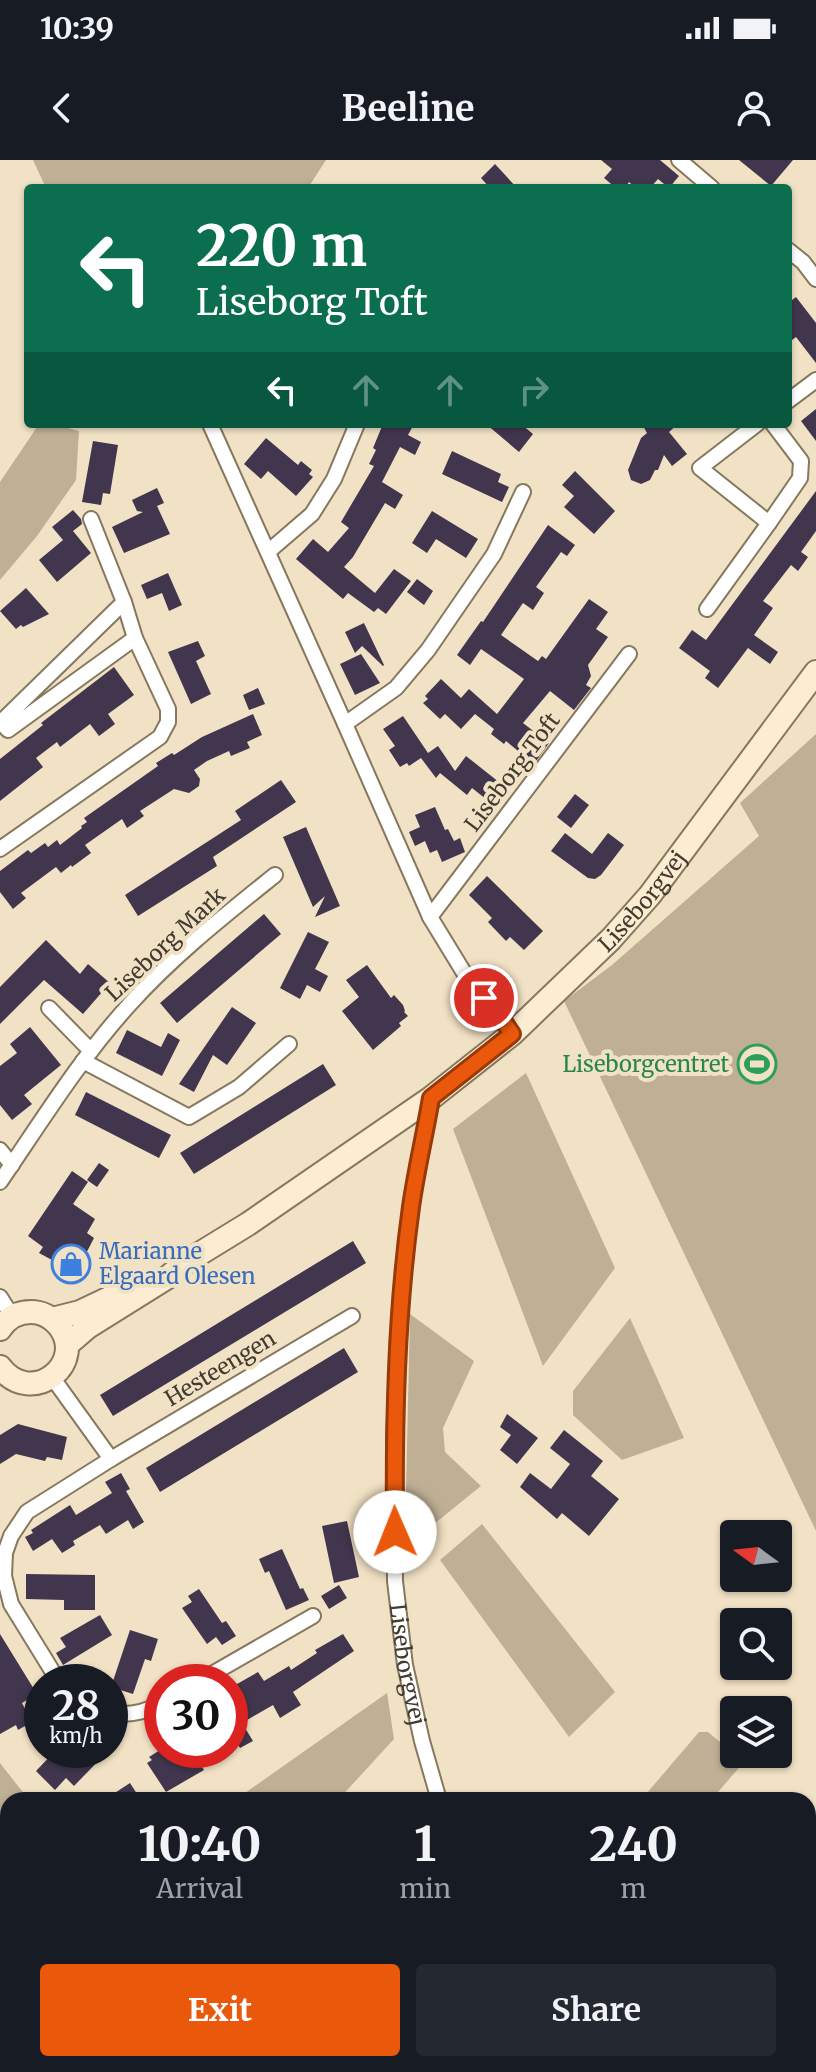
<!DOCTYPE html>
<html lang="en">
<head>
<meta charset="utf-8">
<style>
	:root { --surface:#171b24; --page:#242831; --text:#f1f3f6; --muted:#9ea1a6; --accent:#ea580c }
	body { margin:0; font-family:Merriweather,serif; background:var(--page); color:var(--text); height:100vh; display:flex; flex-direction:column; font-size:30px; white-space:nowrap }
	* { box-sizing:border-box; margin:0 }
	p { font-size:26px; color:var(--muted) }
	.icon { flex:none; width:44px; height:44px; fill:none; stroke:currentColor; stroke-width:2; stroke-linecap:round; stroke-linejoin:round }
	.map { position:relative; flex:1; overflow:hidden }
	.panel { position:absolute; left:0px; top:1632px; width:816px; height:280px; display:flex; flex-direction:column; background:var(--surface); border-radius:24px 24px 0 0; box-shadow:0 2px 6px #0004 }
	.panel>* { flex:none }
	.guide { position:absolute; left:24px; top:24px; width:768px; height:244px; border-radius:8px; box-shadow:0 2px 6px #0004; background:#0b6e4f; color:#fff; overflow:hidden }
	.needle { width:52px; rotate:285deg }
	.buttons { position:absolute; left:720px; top:1360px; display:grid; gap:16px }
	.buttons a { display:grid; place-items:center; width:72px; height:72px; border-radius:8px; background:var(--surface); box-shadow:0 2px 6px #0004; font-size:40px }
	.speed { position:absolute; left:24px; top:1504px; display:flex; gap:16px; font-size:40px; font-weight:700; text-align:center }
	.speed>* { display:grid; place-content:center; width:104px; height:104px; border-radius:50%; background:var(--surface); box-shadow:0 2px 6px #0004; line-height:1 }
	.speed small { font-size:20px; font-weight:400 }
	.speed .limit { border:12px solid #d22; background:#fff; color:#111 }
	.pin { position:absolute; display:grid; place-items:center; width:68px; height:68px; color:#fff; margin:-34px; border:4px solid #fff; border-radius:50%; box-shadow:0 2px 8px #0007 }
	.me { position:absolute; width:88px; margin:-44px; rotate:359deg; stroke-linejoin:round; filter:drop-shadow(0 0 6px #0008) }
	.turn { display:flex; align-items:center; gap:28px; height:168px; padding:0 40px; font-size:36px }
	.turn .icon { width:104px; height:104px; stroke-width:2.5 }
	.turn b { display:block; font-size:56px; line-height:68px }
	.lanes { display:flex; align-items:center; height:76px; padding:0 40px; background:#0003; justify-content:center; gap:40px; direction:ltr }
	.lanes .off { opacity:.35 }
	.eta { display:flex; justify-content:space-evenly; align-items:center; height:136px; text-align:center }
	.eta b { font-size:48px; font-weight:700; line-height:56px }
	.cta { display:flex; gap:16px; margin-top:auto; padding:16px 40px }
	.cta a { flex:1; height:92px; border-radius:8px; background:var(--accent); color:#fff; font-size:32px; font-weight:700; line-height:92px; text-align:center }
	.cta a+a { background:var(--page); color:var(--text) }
	.status { display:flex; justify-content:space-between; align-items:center; height:56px; padding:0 40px; background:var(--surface); direction:ltr }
	.status svg { height:22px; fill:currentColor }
	header { display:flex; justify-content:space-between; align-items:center; height:104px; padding:0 40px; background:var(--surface); font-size:36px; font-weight:700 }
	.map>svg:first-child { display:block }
	.green { fill:#bfb095 }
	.building { fill:#41364d }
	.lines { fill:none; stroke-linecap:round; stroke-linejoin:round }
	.street-casing { stroke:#86785e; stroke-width:18 }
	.secondary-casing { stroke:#86785e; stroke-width:26 }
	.street { stroke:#fff; stroke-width:14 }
	.secondary { stroke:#fcecd2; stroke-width:22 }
	.route-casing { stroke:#983908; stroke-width:20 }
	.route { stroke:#ea580c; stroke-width:14 }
	.labels { text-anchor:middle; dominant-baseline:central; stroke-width:8; stroke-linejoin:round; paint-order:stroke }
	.street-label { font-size:22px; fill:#423b30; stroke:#f2e2c5 }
	.leisure-label { font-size:22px; fill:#27864d; stroke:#f2e2c5; text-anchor:end }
	.shop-label { font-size:22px; fill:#366cbe; stroke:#f2e2c5; text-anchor:start }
</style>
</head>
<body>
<div class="status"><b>10:39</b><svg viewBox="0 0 49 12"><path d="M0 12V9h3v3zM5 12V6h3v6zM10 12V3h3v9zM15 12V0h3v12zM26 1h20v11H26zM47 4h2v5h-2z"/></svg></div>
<header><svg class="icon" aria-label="back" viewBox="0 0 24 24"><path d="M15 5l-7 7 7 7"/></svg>Beeline<svg class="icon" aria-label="person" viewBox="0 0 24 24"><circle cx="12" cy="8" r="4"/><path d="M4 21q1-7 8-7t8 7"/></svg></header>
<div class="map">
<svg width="816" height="1912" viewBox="0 0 816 1912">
	<rect width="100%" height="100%" fill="#f2e2c5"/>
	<!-- green -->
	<path class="green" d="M 33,0 L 326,0 L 308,28 L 46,28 Z
		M 39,264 L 53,264 L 79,271 L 76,320 L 37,376 L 0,420 L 0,322 Z
		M 816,574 L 816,1371 L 564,841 L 612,805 L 759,676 L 740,643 Z
		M 526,913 L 615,1108 L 543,1206 L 453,969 Z
		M 410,1154 L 474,1201 L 443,1268 L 445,1292 L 481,1326 L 413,1381 L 409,1380 L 405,1373 Z
		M 630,1158 L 684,1278 L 622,1300 L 573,1255 L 573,1231 Z
		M 482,1364 L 615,1532 L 569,1577 L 440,1400 Z
		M 387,1533 L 394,1579 L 338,1640 L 235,1640 Z
		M 699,1572 L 708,1572 L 744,1602 L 711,1640 L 641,1640 Z
		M 0,1603 L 29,1640 L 8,1640 L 8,1898 L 0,1894 Z
		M 21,1904 L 210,1904 L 216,1912 L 37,1912 Z
		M 399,1904 L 534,1904 L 538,1912 L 393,1912 Z"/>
	<!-- building -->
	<path class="building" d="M 601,0 L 660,0 L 679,16 L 669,28 L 658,19 L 650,28 L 636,28 L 629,22 L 625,28 L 616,28 L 604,18 L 612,9 Z
		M 739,0 L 793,0 L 771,26 Z
		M 495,4 L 517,28 L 490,28 L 481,18 Z
		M 796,137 L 816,163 L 816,203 L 796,177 L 788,183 L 788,143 Z
		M 816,249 L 816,281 L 801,261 Z
		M 383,264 L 414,264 L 408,275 L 421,282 L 415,295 L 400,287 L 382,322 L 403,335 L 395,349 L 385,343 L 353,397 L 344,407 L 375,433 L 394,409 L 411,421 L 386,454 L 378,448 L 374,452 L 348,433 L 343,439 L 296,399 L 313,379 L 328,392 L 349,368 L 341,362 L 374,306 L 369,304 L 376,290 L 373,288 Z
		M 486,264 L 521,264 L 533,274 L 519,292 Z
		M 642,264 L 678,264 L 669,272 L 687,294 L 672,306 L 664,295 L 658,310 L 655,310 L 650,320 L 641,324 L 631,320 L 628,310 L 641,278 L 647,273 Z
		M 266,278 L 298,305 L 301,301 L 312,310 L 309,314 L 313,317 L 296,336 L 268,311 L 261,319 L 244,304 Z
		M 93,281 L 118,285 L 110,334 L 103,333 L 101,345 L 82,342 Z
		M 452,291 L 501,314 L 498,322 L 509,327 L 502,342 L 442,314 Z
		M 575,311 L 615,351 L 594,374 L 564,347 L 574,336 L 562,325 Z
		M 157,328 L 164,343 L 157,346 L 170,374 L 124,393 L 112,367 L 143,352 L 137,351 L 132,340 Z
		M 816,331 L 816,371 L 801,392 L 808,397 L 798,411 L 791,405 L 763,441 L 773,448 L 754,475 L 778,492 L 770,504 L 748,488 L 718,528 L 705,518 L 710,511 L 679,488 L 692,470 L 706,480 Z
		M 73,350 L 81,359 L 82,364 L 73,371 L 91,393 L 57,422 L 39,400 L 63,380 L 52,367 Z
		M 432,351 L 478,379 L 466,398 L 436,379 L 427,393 L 412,383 Z
		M 548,365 L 575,385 L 567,396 L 561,392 L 536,427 L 544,433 L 533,450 L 523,443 L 501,475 L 538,501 L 542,496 L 546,499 L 589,439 L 608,452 L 596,469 L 608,477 L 588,505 L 591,516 L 586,525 L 591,528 L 574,550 L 550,531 L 523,563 L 549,583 L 534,604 L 506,581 L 504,584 L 491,574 L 494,569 L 475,554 L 461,569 L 445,554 L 440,559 L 423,543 L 428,539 L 425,536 L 441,519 L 461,538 L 469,529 L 497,554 L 524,519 L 481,489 L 470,505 L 457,495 L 481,461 L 483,462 Z
		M 168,413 L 182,445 L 169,451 L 162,433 L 147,439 L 141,425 Z
		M 417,419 L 433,431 L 424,445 L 407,432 Z
		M 26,428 L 49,454 L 23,467 L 21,465 L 16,469 L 0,451 Z
		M 364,463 L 384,505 L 383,506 L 362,486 L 355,493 L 345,472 Z
		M 198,481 L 205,496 L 196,501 L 211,534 L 191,544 L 168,492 Z
		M 361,494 L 380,523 L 355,535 L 340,504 Z
		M 114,507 L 134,535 L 108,554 L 115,564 L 99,576 L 90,564 L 60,587 L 57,582 L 36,598 L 43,607 L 0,641 L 0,599 L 43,565 L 41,563 Z
		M 258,528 L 265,544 L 249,550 L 243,535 Z
		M 253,554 L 262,575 L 247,582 L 250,588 L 231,596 L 229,591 L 207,601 L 194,610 L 200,619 L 199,626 L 189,633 L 174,629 L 140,651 L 144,656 L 127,668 L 122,659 L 85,685 L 91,693 L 72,707 L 71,705 L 61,713 L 56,707 L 21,733 L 26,738 L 13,749 L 0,732 L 0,711 L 28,690 L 31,693 L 45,683 L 48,687 L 57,680 L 60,685 L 82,668 L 81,666 L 87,662 L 84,658 L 158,606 L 156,603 L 172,593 L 174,595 L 202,577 Z
		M 403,556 L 428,593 L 438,586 L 455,611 L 466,596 L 509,630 L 496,647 L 472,628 L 467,635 L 440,613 L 436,618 L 421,598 L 409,606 L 407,603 L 400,607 L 389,590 L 395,586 L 383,569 Z
		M 281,620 L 296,642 L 213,697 L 217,706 L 138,756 L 125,735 L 241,660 L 235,651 Z
		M 575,634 L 589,645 L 571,668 L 557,657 Z
		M 435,647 L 445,670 L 448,669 L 454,681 L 460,678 L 465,692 L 442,702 L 437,690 L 430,693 L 425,681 L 415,686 L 409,672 L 420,667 L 415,655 Z
		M 306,667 L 340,746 L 315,757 L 325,736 L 313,747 L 283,677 Z
		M 565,673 L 592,694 L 608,673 L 624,685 L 601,715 L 595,719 L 588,718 L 551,691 Z
		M 487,716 L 543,771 L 524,790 L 510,777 L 506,781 L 488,762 L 492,758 L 469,735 Z
		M 264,754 L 281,774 L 177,863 L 160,843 Z
		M 308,772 L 329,782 L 315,809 L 328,816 L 320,832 L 307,825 L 300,839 L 280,828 Z
		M 46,780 L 80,814 L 88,804 L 110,823 L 83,854 L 44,820 L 0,864 L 0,827 Z
		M 367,805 L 391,838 L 394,835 L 403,845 L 405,851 L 404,852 L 408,856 L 399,863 L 401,866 L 373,890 L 342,851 L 359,837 L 346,820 Z
		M 232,847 L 256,863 L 227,905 L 213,895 L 194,932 L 179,924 Z
		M 30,867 L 61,905 L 24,935 L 32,944 L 12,960 L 0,945 L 0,906 L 17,893 L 10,884 Z
		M 127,870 L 161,887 L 168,873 L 180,880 L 162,916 L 116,893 Z
		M 323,904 L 336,925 L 194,1014 L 180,993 Z
		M 86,932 L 171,975 L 159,998 L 75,955 Z
		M 99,1003 L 109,1010 L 97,1027 L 87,1020 Z
		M 72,1011 L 88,1022 L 73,1044 L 95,1059 L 87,1073 L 94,1078 L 76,1113 L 39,1093 L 43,1087 L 28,1076 Z
		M 353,1081 L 366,1103 L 113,1256 L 100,1235 Z
		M 344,1188 L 358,1212 L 160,1332 L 146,1308 Z
		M 507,1254 L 538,1278 L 517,1304 L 500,1290 L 511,1275 L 500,1267 Z
		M 18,1264 L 67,1277 L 62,1300 L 47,1297 L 45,1301 L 16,1294 L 0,1304 L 0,1275 Z
		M 564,1270 L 603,1301 L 591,1316 L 619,1339 L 589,1376 L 562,1353 L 557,1359 L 520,1327 L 530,1313 L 551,1329 L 570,1304 L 550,1288 Z
		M 121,1313 L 130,1329 L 126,1331 L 144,1362 L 133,1369 L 128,1360 L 106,1374 L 100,1365 L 73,1381 L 75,1385 L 62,1393 L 52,1379 L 33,1391 L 25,1377 L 33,1373 L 31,1370 L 70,1345 L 76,1355 L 112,1333 L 105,1322 Z
		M 347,1361 L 359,1417 L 334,1423 L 322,1366 Z
		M 282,1389 L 300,1429 L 303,1428 L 309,1440 L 286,1450 L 269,1411 L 265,1413 L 259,1399 Z
		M 26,1414 L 95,1415 L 95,1450 L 64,1450 L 64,1440 L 26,1439 Z
		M 339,1425 L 347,1438 L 329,1449 L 321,1436 Z
		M 199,1429 L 222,1463 L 226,1461 L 236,1476 L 222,1485 L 216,1477 L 207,1484 L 182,1448 L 192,1442 L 188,1436 Z
		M 100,1455 L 112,1475 L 63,1505 L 56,1493 L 66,1487 L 60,1478 Z
		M 130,1470 L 158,1479 L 151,1501 L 145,1499 L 133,1534 L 111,1527 Z
		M 0,1474 L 37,1534 L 22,1543 L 32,1562 L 18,1570 L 16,1565 L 0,1574 Z
		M 343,1474 L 354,1491 L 293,1532 L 301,1545 L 280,1558 L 273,1545 L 242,1563 L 253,1581 L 240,1588 L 230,1572 L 230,1528 L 258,1512 L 264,1521 L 289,1506 L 291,1510 L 317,1493 L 315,1490 Z
		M 56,1590 L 74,1590 L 83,1598 L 91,1590 L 109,1590 L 74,1626 L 66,1618 L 55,1630 L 36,1611 Z
		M 160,1590 L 191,1590 L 204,1610 L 166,1632 L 147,1603 L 152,1600 L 149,1597 Z
		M 130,1623 L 141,1640 L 104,1640 Z"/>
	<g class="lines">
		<!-- street casing -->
		<g class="street-casing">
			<g id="street">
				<path d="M 679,0 L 712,28"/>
				<path d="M 788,90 L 803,102 L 816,119"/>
				<path d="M 788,241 L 816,220"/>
				<path d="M 210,264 L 345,564"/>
				<path d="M 757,264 L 700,308 L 769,363 L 800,318 L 801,301 L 773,264"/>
				<path d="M 269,391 L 312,354 L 334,319 L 357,264"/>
				<path d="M 124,442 L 1,562 L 8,570 L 135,478"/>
				<path d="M 707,449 L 769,363"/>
				<path d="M 0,689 L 160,577 L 168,562 L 168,549 L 135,478 L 124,442 L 91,359"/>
				<path d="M 430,757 L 345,564 L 396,528 L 428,490 L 494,394 L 523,332"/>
				<path d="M 49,848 L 91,891"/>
				<path d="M 512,874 L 502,859 L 466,816 L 430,757 L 629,494"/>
				<path d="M 83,901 L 189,957 L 239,927 L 289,884"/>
				<path id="s1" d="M 431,938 L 411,1046 L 400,1147 L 394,1280 L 395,1421 L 405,1505 L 422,1581 L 439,1640"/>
				<path d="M 0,990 L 12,1005"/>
				<path d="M 0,1022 C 41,962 80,899 129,845 C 173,796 224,756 275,715"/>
				<path d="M 0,1137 L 12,1156"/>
				<path d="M 52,1217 L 111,1299"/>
				<path d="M 59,1522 L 11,1444 L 4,1416 L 5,1393 L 11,1376 L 27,1352 L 111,1299 L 352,1156"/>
				<path d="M 198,1522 L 313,1456"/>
				<path d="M 110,1553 C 129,1556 146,1552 162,1543"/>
				<path d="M 544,1904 L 548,1912"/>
			</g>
		</g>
		<!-- secondary casing -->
		<g class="secondary-casing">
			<g id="secondary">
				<path d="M 52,1159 L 80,1152 L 120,1133"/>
				<path d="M 0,1169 C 7,1158 18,1152 31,1152 C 41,1152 51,1157 58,1165 C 89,1202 32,1249 0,1207"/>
				<path id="s2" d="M 67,1185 L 88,1167 L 168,1117 L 186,1102 L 248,1064 L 431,938 L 512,874 L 611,779 L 650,735 L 816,512"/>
			</g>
		</g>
		<!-- street -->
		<use href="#street" class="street"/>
		<!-- secondary -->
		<use href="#secondary" class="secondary"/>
	</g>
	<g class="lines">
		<!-- route casing -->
		<g class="route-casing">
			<path id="route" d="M 395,1372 C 394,1264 396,1155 411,1047 C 416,1011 425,974 431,938 L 512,874 L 502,859 L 484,838"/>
		</g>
		<!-- route -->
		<use href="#route" class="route"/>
	</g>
	<!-- icons -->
	<defs>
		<g id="stadium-ring" transform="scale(2)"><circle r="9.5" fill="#f2e2c5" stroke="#2e9e5b" stroke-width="1.5"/><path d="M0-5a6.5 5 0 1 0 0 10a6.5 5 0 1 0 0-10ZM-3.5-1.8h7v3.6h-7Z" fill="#2e9e5b"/></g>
		<g id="shop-ring" transform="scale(2)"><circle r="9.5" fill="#f2e2c5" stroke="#3f7fe0" stroke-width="1.5"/><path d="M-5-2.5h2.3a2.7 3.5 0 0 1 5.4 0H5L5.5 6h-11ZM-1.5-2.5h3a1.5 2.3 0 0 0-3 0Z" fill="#3f7fe0"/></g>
	</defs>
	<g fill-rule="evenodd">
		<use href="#stadium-ring" x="757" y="904"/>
		<use href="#shop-ring" x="71" y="1104"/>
	</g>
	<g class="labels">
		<!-- street labels -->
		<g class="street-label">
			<text transform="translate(512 612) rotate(-53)">Liseborg Toft</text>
			<text stroke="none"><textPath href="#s2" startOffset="730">Liseborgvej</textPath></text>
			<text transform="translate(165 784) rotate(-43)">Liseborg Mark</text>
			<text transform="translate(220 1208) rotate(-31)">Hesteengen</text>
			<text stroke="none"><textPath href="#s1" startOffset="570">Liseborgvej</textPath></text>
		</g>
		<!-- leisure labels -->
		<g class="leisure-label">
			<text x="729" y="904">Liseborgcentret</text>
		</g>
		<!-- shop labels -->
		<g class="shop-label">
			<text x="99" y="1091">Marianne<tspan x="99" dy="25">Elgaard Olesen</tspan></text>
		</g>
	</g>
</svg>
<div class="buttons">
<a><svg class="needle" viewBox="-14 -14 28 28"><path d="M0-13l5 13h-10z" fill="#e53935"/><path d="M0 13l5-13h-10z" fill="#9ea1a6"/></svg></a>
<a><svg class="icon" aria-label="search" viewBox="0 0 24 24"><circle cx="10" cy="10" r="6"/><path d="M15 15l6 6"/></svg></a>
<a><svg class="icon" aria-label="layers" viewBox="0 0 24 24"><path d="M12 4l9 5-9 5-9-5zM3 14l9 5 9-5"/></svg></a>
</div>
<div class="speed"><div>28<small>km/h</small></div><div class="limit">30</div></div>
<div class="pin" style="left:484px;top:838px;background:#d93025"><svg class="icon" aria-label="arrive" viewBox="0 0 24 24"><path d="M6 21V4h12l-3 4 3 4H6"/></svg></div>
<svg class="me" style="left:395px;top:1372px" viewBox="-20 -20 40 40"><circle r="19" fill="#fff"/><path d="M0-13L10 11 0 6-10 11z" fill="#ea580c"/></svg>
<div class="guide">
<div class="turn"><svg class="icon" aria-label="left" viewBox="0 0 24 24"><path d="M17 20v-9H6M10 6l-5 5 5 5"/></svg><div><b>220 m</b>Liseborg Toft</div></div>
<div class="lanes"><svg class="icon" aria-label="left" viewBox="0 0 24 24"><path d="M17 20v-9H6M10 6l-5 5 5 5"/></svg><svg class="icon off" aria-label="ahead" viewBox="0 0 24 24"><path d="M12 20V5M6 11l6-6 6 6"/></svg><svg class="icon off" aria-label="ahead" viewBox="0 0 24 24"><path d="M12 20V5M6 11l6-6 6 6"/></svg><svg class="icon off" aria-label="right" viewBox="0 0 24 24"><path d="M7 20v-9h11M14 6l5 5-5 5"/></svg></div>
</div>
<section class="panel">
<div class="eta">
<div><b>10:40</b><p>Arrival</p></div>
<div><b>1</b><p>min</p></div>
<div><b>240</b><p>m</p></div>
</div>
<div class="cta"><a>Exit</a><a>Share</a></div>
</section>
</div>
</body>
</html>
